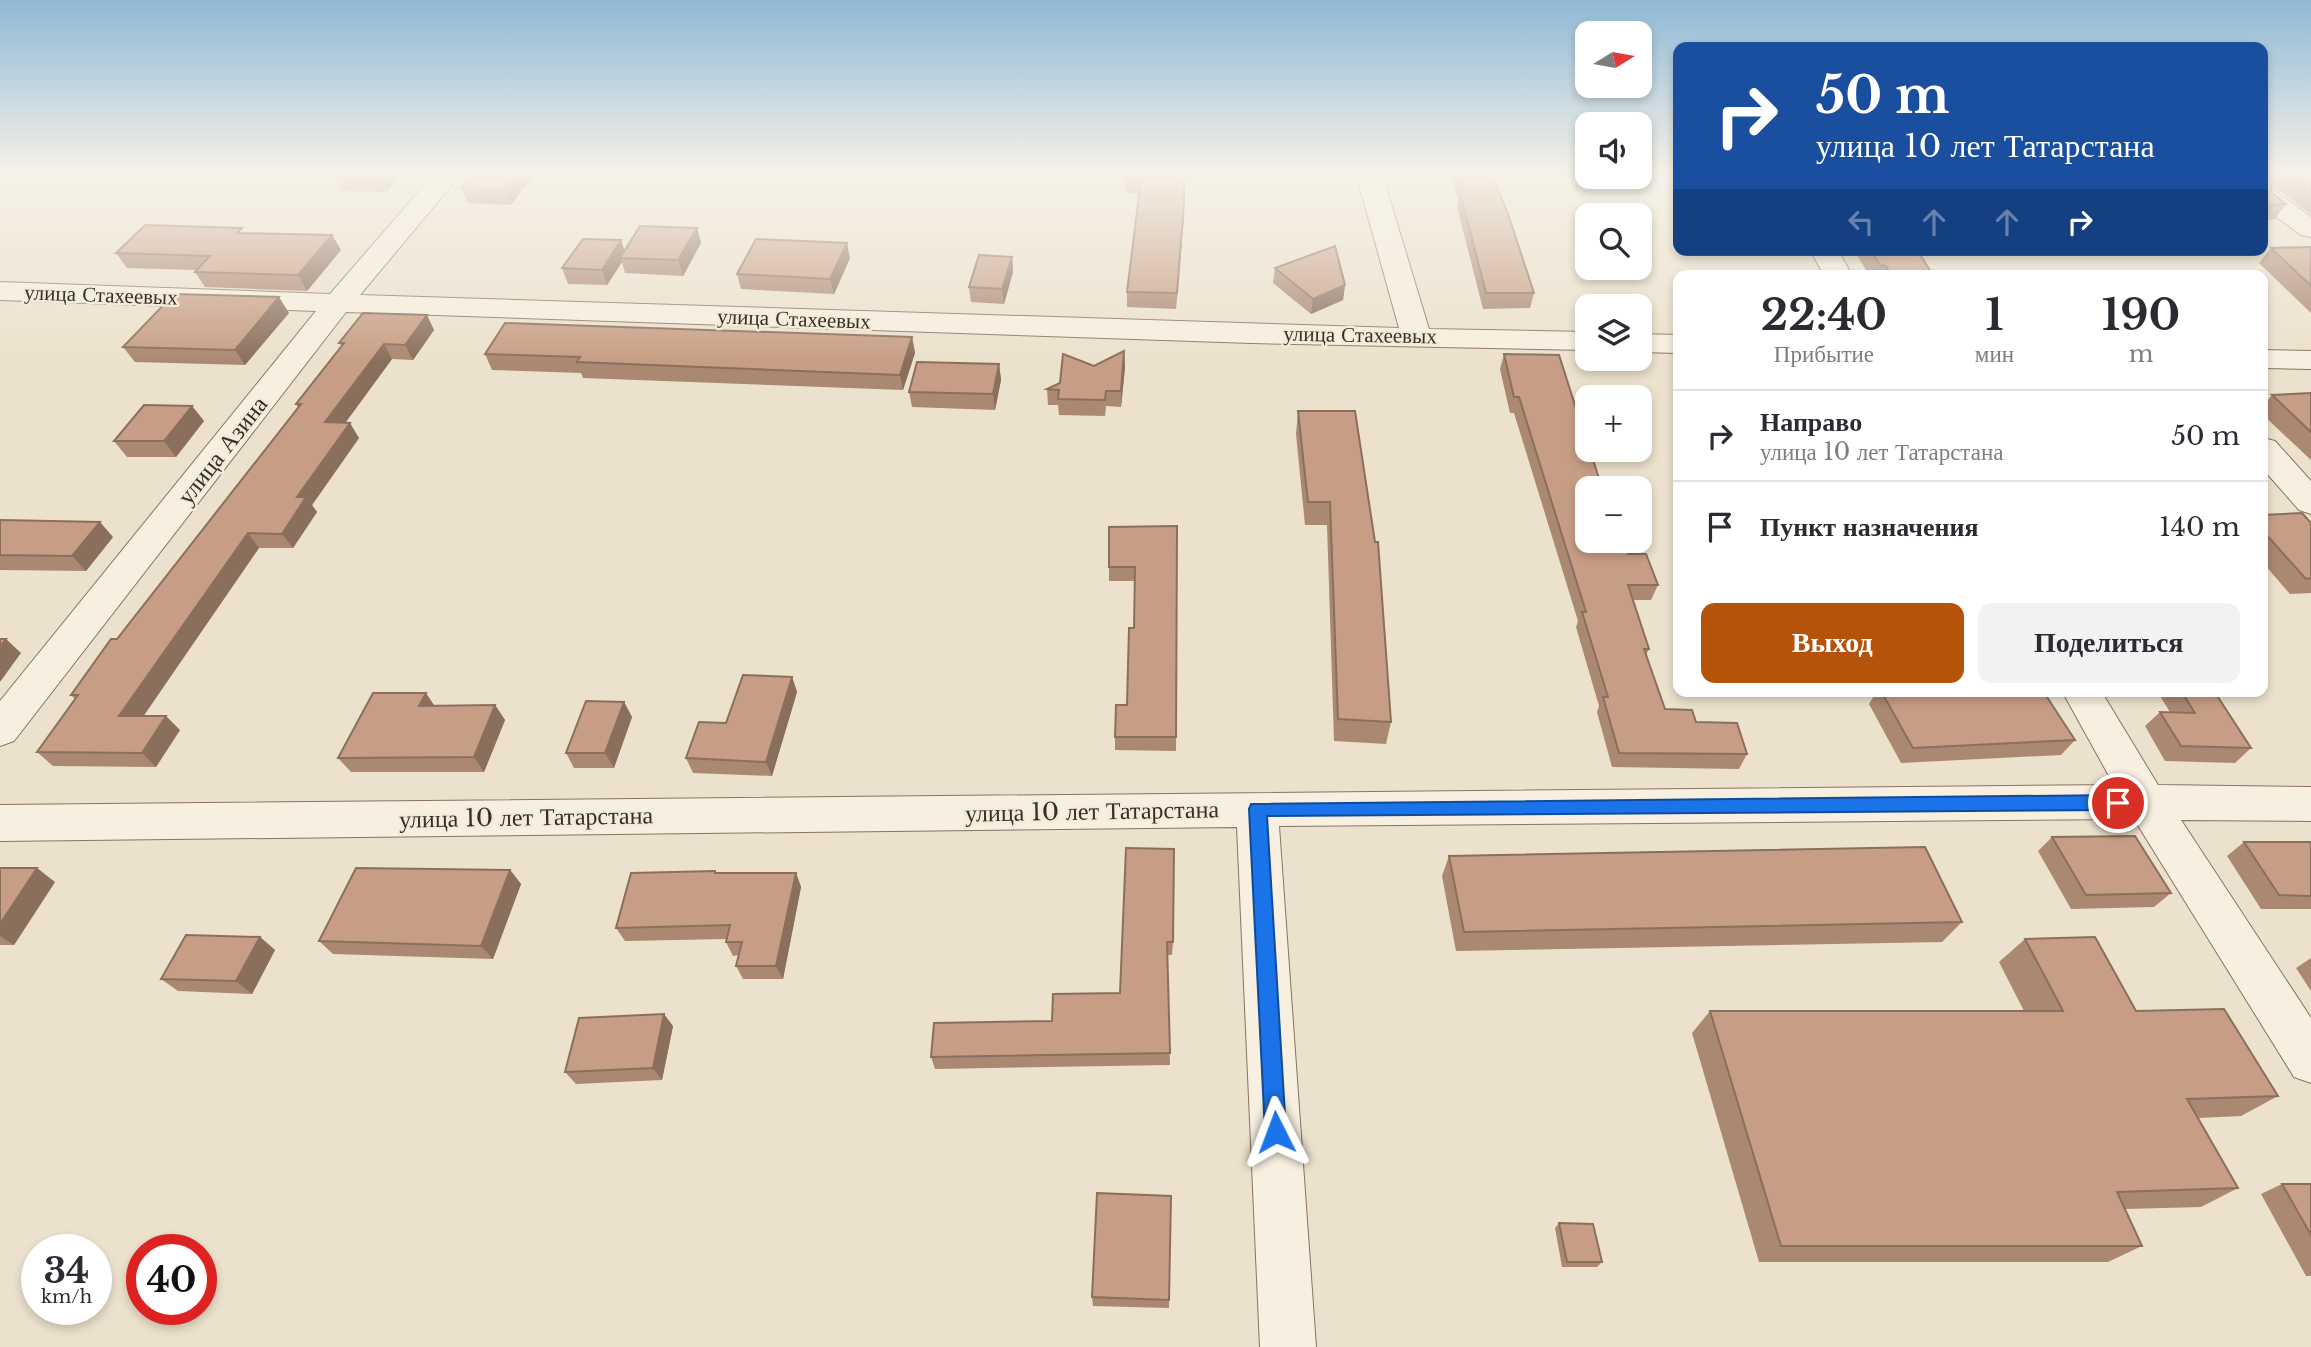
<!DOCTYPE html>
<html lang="ru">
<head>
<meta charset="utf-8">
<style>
	:root { --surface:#fff; --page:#f2f2f3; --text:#2b2b33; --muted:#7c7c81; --line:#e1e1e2; --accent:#b45309 }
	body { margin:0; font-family:"Libre Baskerville",serif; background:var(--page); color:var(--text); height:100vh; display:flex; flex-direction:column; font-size:26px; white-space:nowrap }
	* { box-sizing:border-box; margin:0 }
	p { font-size:23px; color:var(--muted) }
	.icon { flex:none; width:38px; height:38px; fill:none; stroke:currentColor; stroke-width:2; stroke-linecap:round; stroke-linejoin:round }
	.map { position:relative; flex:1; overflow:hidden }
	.panel { position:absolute; left:1673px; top:270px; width:595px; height:427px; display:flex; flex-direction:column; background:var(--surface); border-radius:14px; box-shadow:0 4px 10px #0003 }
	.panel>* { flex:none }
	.hud { position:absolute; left:1673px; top:42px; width:595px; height:214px; border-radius:14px; box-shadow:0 4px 10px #0003; background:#1a4fa0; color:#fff; overflow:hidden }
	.needle { width:46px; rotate:79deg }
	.controls { position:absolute; left:1575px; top:21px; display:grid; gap:14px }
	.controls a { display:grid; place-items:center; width:77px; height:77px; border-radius:14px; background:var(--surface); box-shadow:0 4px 10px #0003; font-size:35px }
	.speed { position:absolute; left:21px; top:1234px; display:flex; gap:14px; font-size:35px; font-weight:700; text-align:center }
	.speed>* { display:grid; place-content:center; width:91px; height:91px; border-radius:50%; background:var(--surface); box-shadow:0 4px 10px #0003; line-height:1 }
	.speed small { font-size:18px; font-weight:400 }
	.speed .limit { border:10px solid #d22; background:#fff; color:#111 }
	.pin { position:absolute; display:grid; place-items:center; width:60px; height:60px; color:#fff; margin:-30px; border:4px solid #fff; border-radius:50%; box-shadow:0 2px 7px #0007 }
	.me { position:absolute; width:77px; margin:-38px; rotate:357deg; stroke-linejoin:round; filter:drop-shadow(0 0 5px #0008) }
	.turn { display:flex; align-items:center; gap:24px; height:147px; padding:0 28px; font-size:32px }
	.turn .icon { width:91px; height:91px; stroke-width:2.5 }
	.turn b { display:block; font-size:49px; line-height:60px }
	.lanes { display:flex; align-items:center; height:66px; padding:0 28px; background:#0003; justify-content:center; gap:35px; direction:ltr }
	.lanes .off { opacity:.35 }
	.eta { display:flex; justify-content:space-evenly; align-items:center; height:119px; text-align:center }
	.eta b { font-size:42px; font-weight:700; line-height:49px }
	.action { display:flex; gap:14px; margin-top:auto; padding:14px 28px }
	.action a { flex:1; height:80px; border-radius:14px; background:var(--accent); color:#fff; font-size:28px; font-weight:700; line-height:80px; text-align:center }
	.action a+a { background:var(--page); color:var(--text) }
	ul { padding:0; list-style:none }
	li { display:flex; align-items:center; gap:21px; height:91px; padding:0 28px; border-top:2px solid var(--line) }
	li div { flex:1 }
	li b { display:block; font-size:26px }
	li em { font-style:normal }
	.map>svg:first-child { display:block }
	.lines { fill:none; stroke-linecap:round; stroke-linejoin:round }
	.minor-casing { stroke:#887461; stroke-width:2 }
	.minor { fill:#f7efdf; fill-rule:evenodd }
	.wall { fill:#ab8872 }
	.shaded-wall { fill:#8b6f5d }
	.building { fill:#c79e85; stroke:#8b6f5d; stroke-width:2 }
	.route { fill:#1a73e8; stroke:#114b97; stroke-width:2 }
	.labels { text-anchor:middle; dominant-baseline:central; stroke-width:5; stroke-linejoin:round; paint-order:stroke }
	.far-street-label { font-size:21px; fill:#3a2d23; stroke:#f4ecdb }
	.street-label { font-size:24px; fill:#3a2d23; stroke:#f4ecdb }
</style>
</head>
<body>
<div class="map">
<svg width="2311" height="1347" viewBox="0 0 2311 1347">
	<rect width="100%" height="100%" fill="#ece1cc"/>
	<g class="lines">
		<!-- minor casing -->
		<g class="minor-casing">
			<path id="minor" d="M 434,174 L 461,174 L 360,295 L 1399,328 L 1356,174 L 1382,174 L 1429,329 L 1587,332 L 1587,350 L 1251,343 L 346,312 L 14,741 L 0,746 L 0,701 L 316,311 L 0,300 L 0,282 L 330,294 Z
				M 2263,187 L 2272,189 L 2311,217 L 2311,237 L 2301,235 L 2263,207 Z
				M 1810,250 L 1838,250 L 1852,275 L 1824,275 Z
				M 1640,334 L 1678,335 L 1678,353 L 1640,352 Z
				M 2263,350 L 2311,351 L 2311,369 L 2263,368 Z
				M 2263,438 L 2275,441 L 2311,481 L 2311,514 L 2299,510 L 2263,469 Z
				M 2062,691 L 2101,691 L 2158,785 L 2311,787 L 2311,821 L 2181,820 L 2311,1018 L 2311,1083 L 2294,1077 L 2134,819 L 1279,826 L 1316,1347 L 1260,1347 L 1237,827 L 0,841 L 0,805 L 2114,785 Z"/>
		</g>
		<!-- minor -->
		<use href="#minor" class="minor"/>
	</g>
	<!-- wall -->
	<path class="wall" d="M 401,174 L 387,192 L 343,191 L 335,177 Z
		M 471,174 L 534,174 L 511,205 L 468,203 L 461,188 Z
		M 1184,174 L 1184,217 L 1176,309 L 1127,307 L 1127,292 L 1139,194 L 1125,193 L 1125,179 Z
		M 1451,174 L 1492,174 L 1534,293 L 1530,308 L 1483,309 L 1457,207 L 1458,199 L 1450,177 Z
		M 2263,174 L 2311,174 L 2311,214 L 2274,187 L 2271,186 L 2271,192 L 2286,204 L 2275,219 L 2263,220 Z
		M 697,228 L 701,243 L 683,276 L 625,273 L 622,262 L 607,285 L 568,284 L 562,268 L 621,240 L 624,251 Z
		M 245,233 L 332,235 L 341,250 L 307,291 L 205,287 L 195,272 L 196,270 L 127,268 L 116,253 Z
		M 2311,247 L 2311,313 L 2259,263 L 2271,248 Z
		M 1854,250 L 1917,250 L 1933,275 L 1869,275 Z
		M 1012,257 L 1013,272 L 1004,304 L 971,302 L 969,287 Z
		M 850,258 L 834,294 L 741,289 L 737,274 Z
		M 1275,268 L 1345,285 L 1343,300 L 1311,314 L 1273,283 Z
		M 1678,297 L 1678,312 L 1676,304 Z
		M 289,313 L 245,365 L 135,362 L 123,347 Z
		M 434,330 L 413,360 L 392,359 L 345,423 L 359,438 L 312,505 L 317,512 L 293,548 L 259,548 L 143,716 L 180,730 L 156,767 L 53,766 L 37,752 L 75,699 L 71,695 L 117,639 L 298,408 L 296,404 L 342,346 L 339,343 Z
		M 912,337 L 915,353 L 903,390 L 583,378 L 581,373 L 492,370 L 485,354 Z
		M 1124,351 L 1125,367 L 1121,407 L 1106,406 L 1105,416 L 1059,415 L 1058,405 L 1048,405 L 1047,389 Z
		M 1504,354 L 1602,488 L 1628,554 L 1658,585 L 1651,600 L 1633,600 L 1649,649 L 1646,655 L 1665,709 L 1696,722 L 1747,754 L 1739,769 L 1612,767 L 1597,712 L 1599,706 L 1576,627 L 1578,621 L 1514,413 L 1510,413 L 1500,369 Z
		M 999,364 L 1001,380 L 995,410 L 912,407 L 909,392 Z
		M 2311,393 L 2311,460 L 2263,415 L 2263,406 L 2272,395 Z
		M 192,406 L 204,421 L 176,457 L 127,457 L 114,441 Z
		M 1298,411 L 1355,411 L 1391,722 L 1386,744 L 1334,741 L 1327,525 L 1305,525 L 1296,434 Z
		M 2263,515 L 2311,523 L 2311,593 L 2290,594 L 2263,563 Z
		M 0,520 L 113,537 L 86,571 L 0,570 Z
		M 1177,526 L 1176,751 L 1115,750 L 1115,737 L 1127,705 L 1134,628 L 1134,581 L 1109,581 L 1109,567 Z
		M 792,677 L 797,692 L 772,776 L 693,773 L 686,758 L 726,723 Z
		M 1877,691 L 2043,691 L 2075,740 L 2061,755 L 1901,763 L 1869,704 Z
		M 2157,691 L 2214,691 L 2251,748 L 2235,763 L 2165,761 L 2145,726 L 2160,712 L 2170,712 Z
		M 624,702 L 632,717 L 614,768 L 574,768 L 566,753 Z
		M 495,705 L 505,720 L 484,772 L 351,772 L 338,758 L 435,706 Z
		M 2052,837 L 2171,893 L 2154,907 L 2071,909 L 2038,851 Z
		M 2244,842 L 2311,844 L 2311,909 L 2261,909 L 2227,856 Z
		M 1126,848 L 1173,942 L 1172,955 L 1167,955 L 1170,1065 L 935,1069 L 931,1057 L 1052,1021 L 1120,993 Z
		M 1449,856 L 1962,922 L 1942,942 L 1456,951 L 1442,876 Z
		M 0,868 L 55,882 L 14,945 L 0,945 Z
		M 510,870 L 521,884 L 493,959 L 333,954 L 319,941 Z
		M 715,871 L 717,873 L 796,873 L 801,887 L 783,979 L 743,979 L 736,966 L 739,955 L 733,956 L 726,942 L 727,939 L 625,941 L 616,928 Z
		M 260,937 L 275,950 L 252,994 L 178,991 L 161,979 Z
		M 2025,939 L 2136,1011 L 2278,1096 L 2241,1116 L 2198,1118 L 2238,1188 L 2201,1207 L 2125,1209 L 2142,1246 L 2108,1262 L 1759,1262 L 1692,1033 L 1710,1011 L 2024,1011 L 1999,962 Z
		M 2311,958 L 2311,991 L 2296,968 Z
		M 673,1026 L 662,1080 L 576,1084 L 565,1072 Z
		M 2282,1184 L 2311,1184 L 2311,1276 L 2306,1276 L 2261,1194 Z
		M 1171,1196 L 1169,1308 L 1093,1306 L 1092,1297 Z
		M 1559,1223 L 1602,1262 L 1597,1267 L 1562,1267 L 1555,1228 Z"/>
	<!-- shaded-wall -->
	<path class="shaded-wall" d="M 382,174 L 401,174 L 387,192 L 379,177 Z
		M 517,174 L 534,174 L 511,205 L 504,190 Z
		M 1184,202 L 1184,217 L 1176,309 L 1177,293 Z
		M 697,228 L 701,243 L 683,276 L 678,260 Z
		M 332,235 L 341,250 L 307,291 L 298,275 Z
		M 621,240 L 626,255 L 620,258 L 622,262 L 607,285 L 602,270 Z
		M 847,243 L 850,258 L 834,294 L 830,279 Z
		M 1012,257 L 1013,272 L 1004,304 L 1002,289 Z
		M 1345,285 L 1343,300 L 1311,314 L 1313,299 Z
		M 279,297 L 289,313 L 245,365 L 235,350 Z
		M 427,315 L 434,330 L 413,360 L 405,345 Z
		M 912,337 L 915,353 L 903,390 L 900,375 Z
		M 384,344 L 392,359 L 335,437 L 325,422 Z
		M 1124,351 L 1125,367 L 1121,407 L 1121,391 Z
		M 999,364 L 1001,380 L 995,410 L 993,394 Z
		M 192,406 L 204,421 L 176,457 L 164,441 Z
		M 350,423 L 359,438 L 312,505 L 317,512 L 293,548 L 282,534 L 297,497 Z
		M 100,522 L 113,537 L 86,571 L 72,556 Z
		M 248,533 L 259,548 L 134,730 L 119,716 Z
		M 6,639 L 21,653 L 0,682 L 0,647 Z
		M 792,677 L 797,692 L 772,776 L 766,762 Z
		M 426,693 L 436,708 L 419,706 Z
		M 624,702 L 632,717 L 614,768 L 605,753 Z
		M 495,705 L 505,720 L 484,772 L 474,757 Z
		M 166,716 L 180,730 L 156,767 L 142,753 Z
		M 37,868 L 55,882 L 14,945 L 0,936 L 0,924 Z
		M 510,870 L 521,884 L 493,959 L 481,946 Z
		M 796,873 L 801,887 L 783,979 L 776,966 Z
		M 260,937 L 275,950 L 252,994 L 236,981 Z
		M 664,1014 L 673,1026 L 662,1080 L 653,1068 Z"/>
	<!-- building -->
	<path class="building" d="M 338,174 L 382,174 L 379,177 L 335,177 Z
		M 471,174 L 517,174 L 504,190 L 461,188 Z
		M 1125,174 L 1184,174 L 1184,202 L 1177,293 L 1127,292 L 1141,179 L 1125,179 Z
		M 1457,174 L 1492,174 L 1508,214 L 1534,293 L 1486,293 L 1460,192 L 1464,192 Z
		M 2263,174 L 2271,174 L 2271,192 L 2286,204 L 2263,206 Z
		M 2287,174 L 2311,174 L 2311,191 Z
		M 145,225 L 242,228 L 237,233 L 332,235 L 298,275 L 195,272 L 210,256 L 116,253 Z
		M 640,226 L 697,228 L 678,260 L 620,258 Z
		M 583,239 L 621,240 L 602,270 L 562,268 Z
		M 756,239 L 847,243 L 830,279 L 737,274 Z
		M 1335,246 L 1345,285 L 1313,299 L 1275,268 Z
		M 2311,247 L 2311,286 L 2271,248 Z
		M 1871,250 L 1917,250 L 1933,275 L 1891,275 L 1886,266 L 1880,265 Z
		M 979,255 L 1012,257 L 1002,289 L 969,287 Z
		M 174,294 L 279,297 L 235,350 L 123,347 Z
		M 363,313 L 427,315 L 405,345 L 384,344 L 325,422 L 350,423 L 297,497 L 306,497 L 282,534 L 248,533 L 119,716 L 166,716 L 142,753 L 37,752 L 78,695 L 71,695 L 111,639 L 117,639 L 301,404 L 296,404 L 344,343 L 339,343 Z
		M 505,323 L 912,337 L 900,375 L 577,362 L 580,357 L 485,354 Z
		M 1124,351 L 1121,391 L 1106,391 L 1105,400 L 1058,399 L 1059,390 L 1047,389 L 1060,383 L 1063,354 L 1094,366 Z
		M 1504,354 L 1559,355 L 1587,443 L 1587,450 L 1590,450 L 1602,488 L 1587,488 L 1587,541 L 1624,541 L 1628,554 L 1646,554 L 1658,585 L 1628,585 L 1649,649 L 1644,649 L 1665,709 L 1692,710 L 1696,722 L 1737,723 L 1747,754 L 1619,753 L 1603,697 L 1608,697 L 1582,612 L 1586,612 L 1519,397 L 1514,397 Z
		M 917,362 L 999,364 L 993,394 L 909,392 Z
		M 2311,393 L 2311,432 L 2272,395 Z
		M 144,405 L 192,406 L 164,441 L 114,441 Z
		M 1298,411 L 1355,411 L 1375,542 L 1378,542 L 1391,722 L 1338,719 L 1330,502 L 1308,502 Z
		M 2302,513 L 2311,523 L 2311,578 L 2306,579 L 2263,531 L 2263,515 Z
		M 0,520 L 100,522 L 72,556 L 0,555 Z
		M 1177,526 L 1176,737 L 1115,737 L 1116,705 L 1127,705 L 1129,628 L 1134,628 L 1135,567 L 1109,567 L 1109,527 Z
		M 0,639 L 6,639 L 0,647 Z
		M 743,675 L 792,677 L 766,762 L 686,758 L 699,722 L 726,723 Z
		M 1881,691 L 2043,691 L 2075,740 L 1913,748 Z
		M 2181,691 L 2214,691 L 2251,748 L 2181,746 L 2160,712 L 2195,713 Z
		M 373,693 L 426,693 L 419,706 L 495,705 L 474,757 L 338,758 Z
		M 586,701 L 624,702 L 605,753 L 566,753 Z
		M 2135,836 L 2171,893 L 2086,895 L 2052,837 Z
		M 2244,842 L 2310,842 L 2311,844 L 2311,896 L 2279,895 Z
		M 1925,847 L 1962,922 L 1464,932 L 1449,856 Z
		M 1126,848 L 1174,849 L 1173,942 L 1167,942 L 1170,1053 L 931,1057 L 934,1023 L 1052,1021 L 1053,994 L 1120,993 Z
		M 0,868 L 37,868 L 0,924 Z
		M 356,868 L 510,870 L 481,946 L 319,941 Z
		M 715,871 L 715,873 L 796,873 L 776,966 L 736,966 L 742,942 L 726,942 L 730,925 L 616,928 L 631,873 Z
		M 186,935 L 260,937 L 236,981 L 161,979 Z
		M 2095,937 L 2136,1011 L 2224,1009 L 2278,1096 L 2187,1099 L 2238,1188 L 2117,1192 L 2142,1246 L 1781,1246 L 1710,1011 L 2063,1011 L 2025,939 Z
		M 664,1014 L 653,1068 L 565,1072 L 579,1018 Z
		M 2282,1184 L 2311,1184 L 2311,1235 Z
		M 1097,1193 L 1171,1196 L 1169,1300 L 1092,1297 Z
		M 1559,1223 L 1593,1224 L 1602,1262 L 1567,1262 Z"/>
	<!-- sky -->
	<linearGradient id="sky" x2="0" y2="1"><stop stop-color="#90b9d6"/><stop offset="0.48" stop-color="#f6f2e8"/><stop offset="1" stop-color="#f6f2e8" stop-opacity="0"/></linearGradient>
	<rect width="2311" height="362" fill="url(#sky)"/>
	<!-- route -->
	<path class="route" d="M 2118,795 L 2124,797 L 2127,803 L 2124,808 L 2118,810 L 1267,816 L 1286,1132 L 1283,1139 L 1276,1142 L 1268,1139 L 1265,1132 L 1249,809 L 1251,804 Z"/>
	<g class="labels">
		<!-- far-street labels -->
		<g class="far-street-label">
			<text transform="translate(101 295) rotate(2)">улица Стахеевых</text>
			<text transform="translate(794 319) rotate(2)">улица Стахеевых</text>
			<text transform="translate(1360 335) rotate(1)">улица Стахеевых</text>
		</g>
		<!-- street labels -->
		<g class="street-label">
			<text transform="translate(222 450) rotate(-52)">улица Азина</text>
			<text transform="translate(1092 811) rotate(-1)">улица 10 лет Татарстана</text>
			<text transform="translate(526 817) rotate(-1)">улица 10 лет Татарстана</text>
		</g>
	</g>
</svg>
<div class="controls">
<a><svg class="needle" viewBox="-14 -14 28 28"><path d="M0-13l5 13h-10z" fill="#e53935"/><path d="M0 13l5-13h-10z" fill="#7c7c81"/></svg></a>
<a><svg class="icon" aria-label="sound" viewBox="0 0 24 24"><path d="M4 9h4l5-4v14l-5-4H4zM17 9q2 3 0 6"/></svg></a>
<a><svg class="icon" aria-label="search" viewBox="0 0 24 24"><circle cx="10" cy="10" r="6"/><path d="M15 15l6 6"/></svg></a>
<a><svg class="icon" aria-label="layers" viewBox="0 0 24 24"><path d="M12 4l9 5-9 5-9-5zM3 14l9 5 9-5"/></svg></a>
<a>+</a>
<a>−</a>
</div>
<div class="speed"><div>34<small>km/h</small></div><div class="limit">40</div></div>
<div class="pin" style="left:2118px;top:803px;background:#d93025"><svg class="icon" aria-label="arrive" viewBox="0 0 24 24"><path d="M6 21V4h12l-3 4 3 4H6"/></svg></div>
<svg class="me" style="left:1276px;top:1132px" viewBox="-20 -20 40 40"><path d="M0-17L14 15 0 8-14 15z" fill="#1a73e8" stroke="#fff" stroke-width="4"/></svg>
<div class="hud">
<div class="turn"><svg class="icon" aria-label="right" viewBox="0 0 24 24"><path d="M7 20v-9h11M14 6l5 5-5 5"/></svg><div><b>50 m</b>улица 10 лет Татарстана</div></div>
<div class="lanes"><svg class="icon off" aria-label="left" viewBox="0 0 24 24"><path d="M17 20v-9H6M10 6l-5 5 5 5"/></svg><svg class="icon off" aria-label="ahead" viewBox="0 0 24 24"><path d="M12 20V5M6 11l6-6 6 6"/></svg><svg class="icon off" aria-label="ahead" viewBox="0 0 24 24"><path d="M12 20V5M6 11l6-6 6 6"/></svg><svg class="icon" aria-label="right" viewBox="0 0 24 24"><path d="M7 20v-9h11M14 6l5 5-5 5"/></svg></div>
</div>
<section class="panel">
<div class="eta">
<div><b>22:40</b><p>Прибытие</p></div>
<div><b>1</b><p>мин</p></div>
<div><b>190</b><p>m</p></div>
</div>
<ul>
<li><svg class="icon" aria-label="right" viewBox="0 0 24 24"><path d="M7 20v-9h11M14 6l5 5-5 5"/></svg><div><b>Направо</b><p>улица 10 лет Татарстана</p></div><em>50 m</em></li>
<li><svg class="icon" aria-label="arrive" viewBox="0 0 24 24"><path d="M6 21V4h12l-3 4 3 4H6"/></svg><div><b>Пункт назначения</b></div><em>140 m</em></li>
</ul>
<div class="action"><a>Выход</a><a>Поделиться</a></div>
</section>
</div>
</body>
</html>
